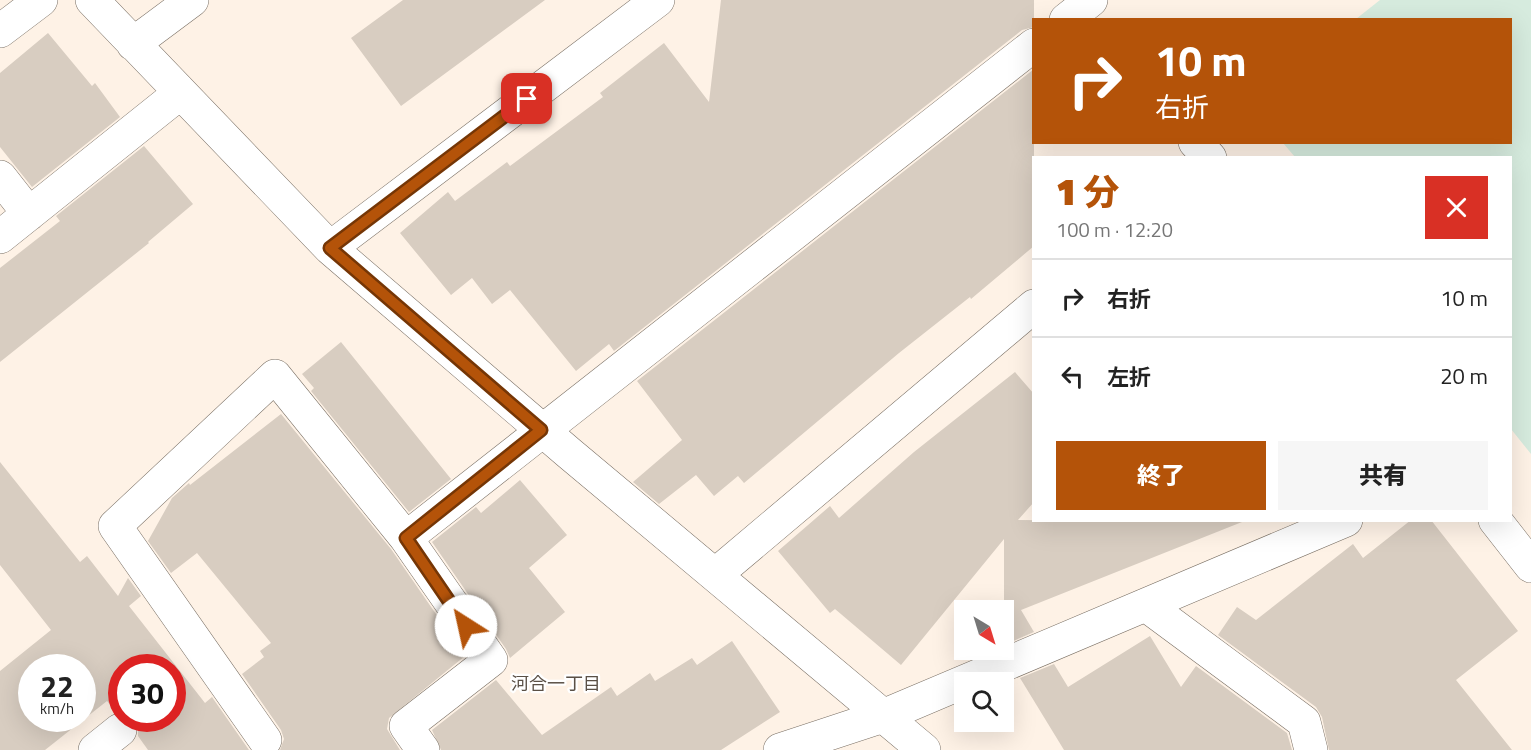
<!DOCTYPE html>
<html lang="ja">
<head>
<meta charset="utf-8">
<style>
	:root { --surface:#fff; --page:#f6f6f6; --text:#222; --muted:#767676; --line:#e0e0e0; --accent:#b45309 }
	body { margin:0; font-family:"Titillium Web","Noto Sans JP",sans-serif; background:var(--page); color:var(--text); height:100vh; display:flex; flex-direction:column; font-size:22px; white-space:nowrap }
	* { box-sizing:border-box; margin:0 }
	p { font-size:20px; color:var(--muted) }
	.icon { flex:none; width:33px; height:33px; fill:none; stroke:currentColor; stroke-width:2; stroke-linecap:round; stroke-linejoin:round }
	.map { position:relative; flex:1; overflow:hidden }
	.panel { position:absolute; left:1032px; top:156px; width:480px; height:366px; display:flex; flex-direction:column; background:var(--surface); border-radius:0px; box-shadow:0 6px 24px #0002 }
	.panel>* { flex:none }
	.hud { position:absolute; left:1032px; top:18px; width:480px; height:126px; border-radius:0px; box-shadow:0 6px 24px #0002; background:#b45309; color:#fff; overflow:hidden }
	.needle { width:39px; rotate:142deg }
	.fabs { position:absolute; left:954px; top:600px; display:grid; gap:12px }
	.fabs a { display:grid; place-items:center; width:60px; height:60px; border-radius:0px; background:var(--surface); box-shadow:0 6px 24px #0002; font-size:30px }
	.speed { position:absolute; left:18px; top:654px; display:flex; gap:12px; font-size:30px; font-weight:700; text-align:center }
	.speed>* { display:grid; place-content:center; width:78px; height:78px; border-radius:50%; background:var(--surface); box-shadow:0 6px 24px #0002; line-height:1 }
	.speed small { font-size:15px; font-weight:400 }
	.speed .limit { border:9px solid #d22; background:#fff; color:#111 }
	.pin { position:absolute; display:grid; place-items:center; width:51px; height:51px; color:#fff; margin:-26px; border-radius:12px; box-shadow:0 3px 9px #0006 }
	.me { position:absolute; width:66px; margin:-33px; rotate:325deg; stroke-linejoin:round; filter:drop-shadow(0 0 4px #0008) }
	.turn { display:flex; align-items:center; gap:21px; height:126px; padding:0 24px; font-size:27px }
	.turn .icon { width:78px; height:78px; stroke-width:2.5 }
	.turn b { display:block; font-size:42px; line-height:51px }
	.round { display:grid; place-items:center; flex:none; width:63px; height:63px; border-radius:0px; background:var(--page) }
	.head { display:flex; align-items:center; justify-content:space-between; height:102px; padding:0 24px }
	h1 { font-size:36px; font-weight:800; line-height:45px; color:var(--accent) }
	.cta { display:flex; gap:12px; margin-top:auto; padding:12px 24px }
	.cta a { flex:1; height:69px; border-radius:0px; background:var(--accent); color:#fff; font-size:24px; font-weight:800; line-height:69px; text-align:center }
	.cta a+a { background:var(--page); color:var(--text) }
	ul { padding:0; list-style:none }
	li { display:flex; align-items:center; gap:18px; height:78px; padding:0 24px; border-top:2px solid var(--line) }
	li div { flex:1 }
	li b { display:block; font-size:22px }
	li em { font-style:normal }
	.map>svg:first-child { display:block }
	.green { fill:#d6ebde }
	.building { fill:#d8cdc1; fill-rule:evenodd }
	.lines { fill:none; stroke-linecap:round; stroke-linejoin:round }
	.minor-casing { stroke:#796f64; stroke-width:34 }
	.minor { stroke:#fff; stroke-width:33 }
	.route-casing { stroke:#753606; stroke-width:15 }
	.route { stroke:#b45309; stroke-width:10 }
	.labels { text-anchor:middle; dominant-baseline:central; stroke-width:4.5; stroke-linejoin:round; paint-order:stroke }
	.neighbourhood-label { font-size:18px; fill:#5a5046; stroke:#fff }
</style>
</head>
<body>
<div class="map">
<svg width="1531" height="750" viewBox="0 0 1531 750">
	<rect width="100%" height="100%" fill="#fef2e6"/>
	<!-- green -->
	<path class="green" d="M 1380,0 L 1531,0 L 1531,454 L 1511,429 L 1510,158 L 1295,157 L 1283,143 L 1510,142 L 1510,20 L 1356,19 Z"/>
	<!-- building -->
	<path class="building" d="M 403,0 L 545,0 L 401,106 L 351,38 Z
		M 721,0 L 1034,0 L 1034,27 L 1022,30 L 614,351 L 609,344 L 576,371 L 510,290 L 492,304 L 472,278 L 451,295 L 400,233 L 448,192 L 455,201 L 507,162 L 510,166 L 603,97 L 600,93 L 664,43 L 709,102 Z
		M 48,33 L 92,86 L 95,83 L 120,117 L 32,187 L 0,147 L 0,73 Z
		M 1034,69 L 1034,246 L 971,299 L 970,297 L 899,353 L 744,483 L 738,476 L 714,496 L 696,475 L 659,504 L 633,482 L 682,440 L 637,381 Z
		M 144,146 L 193,204 L 148,242 L 149,243 L 0,362 L 0,268 L 60,221 L 56,216 Z
		M 341,342 L 451,479 L 409,512 L 311,391 L 314,388 L 302,374 Z
		M 1015,372 L 1034,394 L 1034,502 L 1018,520 L 1242,522 L 1021,610 L 1034,632 L 1004,645 L 1004,539 L 901,665 L 835,609 L 830,613 L 778,551 L 830,506 L 839,518 L 914,452 Z
		M 281,414 L 391,549 L 465,656 L 389,718 L 387,729 L 400,750 L 280,750 L 284,739 L 281,730 L 242,674 L 264,657 L 260,651 L 271,643 L 197,553 L 171,573 L 148,541 L 172,498 L 189,483 L 190,485 Z
		M 0,462 L 80,562 L 87,556 L 118,596 L 128,578 L 141,596 L 129,606 L 205,703 L 212,697 L 249,750 L 148,750 L 138,736 L 138,727 L 135,718 L 172,718 L 172,668 L 122,668 L 122,712 L 116,712 L 107,701 L 45,750 L 0,750 L 0,671 L 51,630 L 0,565 ZM 32,668 L 82,668 L 82,718 L 32,718 Z
		M 520,480 L 567,535 L 529,568 L 565,612 L 510,658 L 506,649 L 432,542 L 476,507 L 481,513 Z
		M 1411,520 L 1431,520 L 1518,631 L 1456,680 L 1512,750 L 1329,750 L 1322,717 L 1316,707 L 1218,635 L 1237,607 L 1256,620 L 1353,544 L 1363,558 Z
		M 1150,636 L 1181,687 L 1196,666 L 1287,733 L 1292,750 L 1064,750 L 1020,678 L 1054,664 L 1068,687 Z
		M 732,641 L 780,712 L 721,750 L 441,750 L 432,730 L 496,680 L 542,735 L 611,687 L 617,696 L 650,673 L 655,681 L 692,658 L 697,665 Z"/>
	<g class="lines">
		<!-- minor casing -->
		<g class="minor-casing">
			<path id="minor" d="M 92,0 L 330,248 L 569,453 L 924,750
				M 1066,20 L 1091,0
				M 0,31 L 41,0
				M 133,44 L 192,0
				M 1195,142 L 1210,158
				M 0,177 L 29,214
				M 0,237 L 180,93
				M 330,248 L 658,0
				M 1495,520 L 1531,566
				M 406,538 L 1034,45
				M 715,575 L 1034,306
				M 1146,605 L 1304,722 L 1311,750
				M 265,740 L 115,526 L 275,376 L 406,538 L 491,660 L 406,726 L 423,750
				M 95,750 L 120,730
				M 780,750 L 883,716 L 1346,520"/>
		</g>
		<!-- minor -->
		<use href="#minor" class="minor"/>
	</g>
	<g class="lines">
		<!-- route casing -->
		<g class="route-casing">
			<path id="route" d="M 466,626 L 406,538 L 541,430 L 330,248 L 527,99"/>
		</g>
		<!-- route -->
		<use href="#route" class="route"/>
	</g>
	<g class="labels">
		<!-- neighbourhood labels -->
		<g class="neighbourhood-label">
			<text x="556" y="683">河合一丁目</text>
		</g>
	</g>
</svg>
<div class="fabs">
<a><svg class="needle" viewBox="-14 -14 28 28"><path d="M0-13l5 13h-10z" fill="#e53935"/><path d="M0 13l5-13h-10z" fill="#767676"/></svg></a>
<a><svg class="icon" aria-label="search" viewBox="0 0 24 24"><circle cx="10" cy="10" r="6"/><path d="M15 15l6 6"/></svg></a>
</div>
<div class="speed"><div>22<small>km/h</small></div><div class="limit">30</div></div>
<div class="pin" style="left:527px;top:99px;background:#d93025"><svg class="icon" aria-label="arrive" viewBox="0 0 24 24"><path d="M6 21V4h12l-3 4 3 4H6"/></svg></div>
<svg class="me" style="left:466px;top:626px" viewBox="-20 -20 40 40"><circle r="19" fill="#fff"/><path d="M0-13L10 11 0 6-10 11z" fill="#b45309"/></svg>
<div class="hud">
<div class="turn"><svg class="icon" aria-label="right" viewBox="0 0 24 24"><path d="M7 20v-9h11M14 6l5 5-5 5"/></svg><div><b>10 m</b>右折</div></div>
</div>
<section class="panel">
<div class="head"><div><h1>1 分</h1><p>100 m · 12:20</p></div><a class="round" style="background:#d93025;color:#fff"><svg class="icon" aria-label="close" viewBox="0 0 24 24"><path d="M6 6l12 12M18 6L6 18"/></svg></a></div>
<ul>
<li><svg class="icon" aria-label="right" viewBox="0 0 24 24"><path d="M7 20v-9h11M14 6l5 5-5 5"/></svg><div><b>右折</b></div><em>10 m</em></li>
<li><svg class="icon" aria-label="left" viewBox="0 0 24 24"><path d="M17 20v-9H6M10 6l-5 5 5 5"/></svg><div><b>左折</b></div><em>20 m</em></li>
</ul>
<div class="cta"><a>終了</a><a>共有</a></div>
</section>
</div>
</body>
</html>
